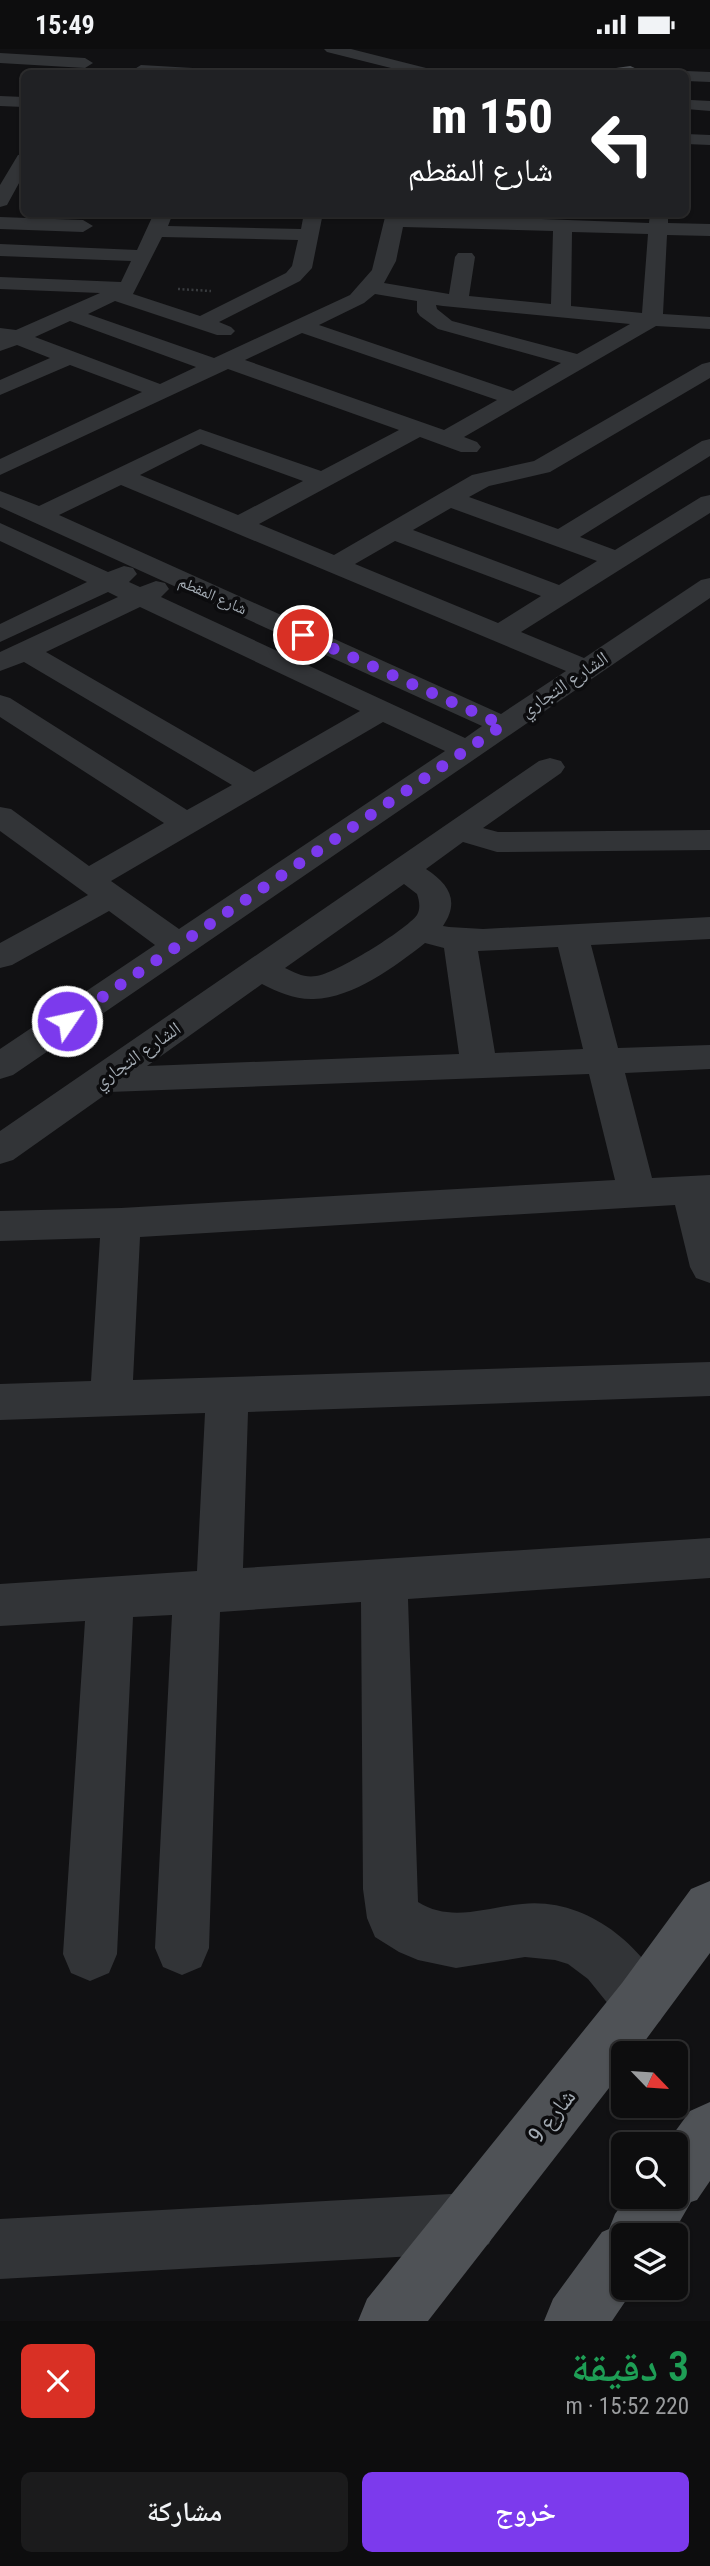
<!DOCTYPE html>
<html lang="ar">
<head>
<meta charset="utf-8">
<style>
	:root { --surface:#0d0d0e; --page:#1b1b1c; --text:#f1f3f6; --muted:#9a9c9e; --line:#2d2d2e; --accent:#7c3aed }
	body { margin:0; font-family:"Roboto Condensed","Noto Naskh Arabic",sans-serif; background:var(--page); color:var(--text); direction:rtl; height:100vh; display:flex; flex-direction:column; font-size:26px; white-space:nowrap }
	* { box-sizing:border-box; margin:0 }
	p { font-size:23px; color:var(--muted) }
	.icon { flex:none; width:38px; height:38px; fill:none; stroke:currentColor; stroke-width:2; stroke-linecap:round; stroke-linejoin:round }
	.map { position:relative; height:2272px; overflow:hidden; direction:ltr }
	.panel { display:flex; flex-direction:column; background:var(--surface); flex:1 }
	.panel>* { flex:none }
	.top-card { position:absolute; left:21px; top:21px; width:668px; height:147px; border-radius:10px; box-shadow:0 2px 5px #0004,0 0 0 2px var(--line); direction:rtl; background:#202124; color:#fff; overflow:hidden }
	.needle { width:46px; rotate:115deg }
	.controls { position:absolute; left:611px; top:1992px; display:grid; gap:14px }
	.controls a { display:grid; place-items:center; width:77px; height:77px; border-radius:10px; background:var(--surface); box-shadow:0 2px 5px #0004,0 0 0 2px var(--line); font-size:35px }
	.pin { position:absolute; display:grid; place-items:center; width:60px; height:60px; color:#fff; margin:-30px; border:4px solid #fff; border-radius:50%; box-shadow:0 2px 7px #0007 }
	.me { position:absolute; width:77px; margin:-38px; rotate:56deg; stroke-linejoin:round; filter:drop-shadow(0 0 5px #0008) }
	.turn { display:flex; align-items:center; gap:24px; height:147px; padding:0 21px; font-size:32px }
	.turn .icon { width:91px; height:91px; stroke-width:2.5 }
	.turn b { display:block; font-size:49px; line-height:60px }
	.round { display:grid; place-items:center; flex:none; width:74px; height:74px; border-radius:10px; background:var(--page) }
	.headline { display:flex; align-items:center; justify-content:space-between; height:119px; padding:0 21px }
	h1 { font-size:42px; font-weight:600; line-height:52px; color:#1e9e55 }
	.action { display:flex; gap:14px; margin-top:auto; padding:14px 21px }
	.action a { flex:1; height:80px; border-radius:10px; background:var(--accent); color:#fff; font-size:28px; font-weight:600; line-height:80px; text-align:center }
	.action a+a { background:var(--page); color:var(--text) }
	.status { display:flex; justify-content:space-between; align-items:center; height:49px; padding:0 35px; background:var(--surface); direction:ltr }
	.status svg { height:19px; fill:currentColor }
	.map>svg:first-child { display:block }
	.building { fill:#37393c; stroke:#484b4f; stroke-width:2 }
	.lines { fill:none; stroke-linecap:round; stroke-linejoin:round }
	.path { stroke:#383b3e; stroke-width:2.5; stroke-dasharray:2 2.5; stroke-linecap:butt }
	.minor { fill:#323437; fill-rule:evenodd }
	.major { fill:#4f5256; fill-rule:evenodd }
	.route { stroke:#7c3aed; stroke-width:12; stroke-dasharray:0 21.6 }
	.labels { text-anchor:middle; dominant-baseline:central; stroke-width:7; stroke-linejoin:round; paint-order:stroke }
	.far-street-label { font-size:16px; fill:#a3abb3; stroke:#0c0c0e }
	.street-label { font-size:19px; fill:#a3abb3; stroke:#0c0c0e }
	.near-street-label { font-size:23px; fill:#a3abb3; stroke:#0c0c0e }
</style>
</head>
<body>
<div class="status"><b>15:49</b><svg viewBox="0 0 49 12"><path d="M0 12V9h3v3zM5 12V6h3v6zM10 12V3h3v9zM15 12V0h3v12zM26 1h20v11H26zM47 4h2v5h-2z"/></svg></div>
<div class="map">
<svg width="710" height="2272" viewBox="0 0 710 2272">
	<rect width="100%" height="100%" fill="#111113"/>
	<!-- building -->
	<path class="building" d="M 630,18 L 643,24 L 588,24 Z"/>
	<g class="lines">
		<!-- path -->
		<path class="path" d="M 178,240 L 211,242"/>
		<!-- minor -->
		<path class="minor" d="M 324,0 L 351,0 L 434,21 L 436,24 L 411,24 L 327,3 Z
			M 0,4 L 85,9 L 93,14 L 85,19 L 0,14 Z
			M 141,16 L 193,19 L 201,24 L 135,24 L 133,21 Z
			M 686,22 L 710,23 L 710,33 L 686,32 L 686,24 L 680,24 Z
			M 0,47 L 24,48 L 24,58 L 0,57 Z
			M 691,51 L 710,52 L 710,62 L 686,60 L 686,52 Z
			M 686,85 L 710,86 L 710,96 L 686,95 Z
			M 24,105 L 24,125 L 7,156 L 0,158 L 0,136 L 18,106 Z
			M 154,164 L 173,164 L 168,177 L 301,180 L 304,164 L 323,164 L 312,219 L 300,232 L 219,273 L 231,278 L 235,282 L 231,286 L 217,286 L 115,252 L 88,265 L 214,309 L 350,246 L 372,221 L 386,164 L 649,174 L 650,164 L 668,164 L 668,174 L 710,175 L 710,187 L 667,186 L 663,265 L 710,268 L 710,280 L 656,277 L 464,388 L 477,393 L 481,398 L 477,403 L 461,403 L 420,388 L 259,475 L 334,506 L 472,426 L 534,412 L 702,315 L 710,313 L 710,329 L 550,423 L 489,437 L 469,448 L 558,480 L 702,392 L 710,390 L 710,407 L 580,488 L 615,501 L 701,448 L 710,446 L 710,464 L 521,583 L 584,609 L 701,531 L 710,529 L 710,549 L 13,1026 L 0,1030 L 0,1000 L 155,896 L 109,862 L 12,916 L 0,919 L 0,894 L 88,846 L 0,782 L 0,758 L 11,760 L 89,817 L 164,774 L 0,668 L 0,646 L 10,649 L 187,761 L 232,736 L 24,613 L 0,622 L 0,603 L 118,548 L 108,543 L 0,593 L 0,575 L 87,533 L 0,492 L 0,474 L 108,523 L 124,517 L 133,519 L 137,525 L 129,533 L 140,538 L 156,532 L 165,534 L 169,540 L 161,548 L 465,689 L 482,677 L 0,458 L 0,442 L 39,457 L 200,380 L 321,422 L 399,381 L 228,320 L 0,426 L 0,410 L 142,343 L 70,316 L 0,346 L 0,331 L 50,309 L 17,296 L 0,302 L 0,279 L 16,281 L 100,244 L 0,240 L 0,228 L 121,233 L 131,212 L 0,207 L 0,195 L 137,201 ZM 403,178 L 553,182 L 551,255 L 469,247 L 475,208 L 472,204 L 458,204 L 455,208 L 449,245 L 384,234 L 396,212 ZM 572,183 L 648,185 L 642,264 L 571,257 ZM 162,188 L 298,191 L 292,217 L 286,224 L 200,267 L 133,245 ZM 375,245 L 417,252 L 417,263 L 420,267 L 438,280 L 561,314 L 513,342 L 319,276 L 364,254 ZM 436,256 L 443,257 L 630,275 L 577,305 L 452,272 L 437,260 ZM 70,272 L 196,318 L 160,335 L 35,288 ZM 302,284 L 497,351 L 444,381 L 245,311 ZM 201,395 L 303,432 L 238,466 L 140,426 ZM 121,436 L 566,622 L 501,665 L 59,466 ZM 451,459 L 597,512 L 559,536 L 413,481 ZM 395,492 L 541,547 L 498,574 L 355,515 ZM 140,558 L 360,662 L 254,723 L 46,603 ZM 383,673 L 445,702 L 179,880 L 111,832 Z
			M 0,168 L 83,171 L 93,177 L 83,183 L 0,180 Z
			M 550,709 L 561,712 L 565,718 L 561,724 L 483,779 L 498,783 L 710,781 L 710,801 L 497,803 L 463,793 L 426,820 C 449,835 460,852 443,877 L 449,878 L 483,880 L 710,868 L 710,890 L 591,896 L 618,999 L 710,996 L 710,1020 L 625,1024 L 652,1129 L 710,1126 L 710,1234 L 696,1229 L 690,1218 L 675,1156 L 140,1188 L 133,1331 L 710,1313 L 710,1347 L 248,1363 L 243,1519 L 710,1489 L 710,1529 L 408,1550 L 418,1853 C 451,1874 487,1858 522,1855 C 586,1848 646,1897 669,1953 L 660,1972 L 641,1981 L 622,1972 L 588,1930 L 568,1915 L 555,1911 L 525,1908 L 456,1919 L 418,1911 L 399,1903 L 375,1888 L 367,1869 L 363,1840 L 361,1553 L 220,1563 L 209,1899 L 201,1918 L 182,1926 L 163,1918 L 155,1899 L 172,1566 L 133,1568 L 117,1905 L 109,1924 L 90,1932 L 71,1924 L 63,1905 L 85,1572 L 0,1577 L 0,1535 L 197,1522 L 205,1364 L 0,1371 L 0,1335 L 91,1332 L 100,1189 L 0,1192 L 0,1162 L 121,1159 L 615,1131 L 589,1025 L 109,1043 L 13,1111 L 0,1115 L 0,1082 L 539,712 ZM 404,835 L 417,845 C 419,851 421,859 417,866 C 406,881 335,925 316,927 C 305,929 295,924 285,919 ZM 425,894 L 444,899 L 459,1005 L 147,1017 L 262,935 C 277,943 296,951 314,950 C 353,949 396,917 425,894 ZM 558,898 L 583,1000 L 495,1004 L 478,902 Z
			M 468,2144 L 489,2153 L 498,2174 L 489,2195 L 468,2204 L 0,2230 L 0,2170 Z"/>
		<!-- major -->
		<path class="major" d="M 710,1832 L 710,1904 L 636,2004 L 623,2004 L 623,2021 L 428,2272 L 358,2272 L 367,2250 L 622,1934 L 691,1840 Z
			M 710,2053 L 710,2132 L 697,2151 L 691,2153 L 672,2186 L 623,2186 L 623,2238 L 635,2238 L 612,2272 L 544,2272 L 553,2250 L 602,2183 L 609,2180 L 615,2165 L 628,2147 L 676,2147 L 676,2095 L 666,2095 L 690,2062 Z"/>
	</g>
	<g class="lines">
		<!-- route -->
		<path class="route" d="M 67,972 L 503,676 L 303,586"/>
	</g>
	<g class="labels">
		<!-- far-street labels -->
		<g class="far-street-label">
			<text transform="translate(213 546) rotate(24)">شارع المقطم</text>
		</g>
		<!-- street labels -->
		<g class="street-label">
			<text transform="translate(564 635) rotate(-34)">الشارع التجاري</text>
			<text transform="translate(137 1006) rotate(-35)">الشارع التجاري</text>
		</g>
		<!-- near-street labels -->
		<g class="near-street-label">
			<text transform="translate(552 2067) rotate(-52)">شارع 9</text>
		</g>
	</g>
</svg>
<div class="controls">
<a><svg class="needle" viewBox="-14 -14 28 28"><path d="M0-13l5 13h-10z" fill="#e53935"/><path d="M0 13l5-13h-10z" fill="#9a9c9e"/></svg></a>
<a><svg class="icon" aria-label="search" viewBox="0 0 24 24"><circle cx="10" cy="10" r="6"/><path d="M15 15l6 6"/></svg></a>
<a><svg class="icon" aria-label="layers" viewBox="0 0 24 24"><path d="M12 4l9 5-9 5-9-5zM3 14l9 5 9-5"/></svg></a>
</div>
<div class="pin" style="left:303px;top:586px;background:#d93025"><svg class="icon" aria-label="arrive" viewBox="0 0 24 24"><path d="M6 21V4h12l-3 4 3 4H6"/></svg></div>
<svg class="me" style="left:67px;top:972px" viewBox="-20 -20 40 40"><circle r="17" fill="#7c3aed" stroke="#fff" stroke-width="3"/><path d="M0-11L8 9 0 5-8 9z" fill="#fff"/></svg>
<div class="top-card">
<div class="turn"><svg class="icon" aria-label="left" viewBox="0 0 24 24"><path d="M17 20v-9H6M10 6l-5 5 5 5"/></svg><div><b>150 m</b>شارع المقطم</div></div>
</div>
</div>
<section class="panel">
<div class="headline"><div><h1>3 دقيقة</h1><p>220 m · 15:52</p></div><a class="round" style="background:#d93025;color:#fff"><svg class="icon" aria-label="close" viewBox="0 0 24 24"><path d="M6 6l12 12M18 6L6 18"/></svg></a></div>
<div class="action"><a>خروج</a><a>مشاركة</a></div>
</section>
</body>
</html>
